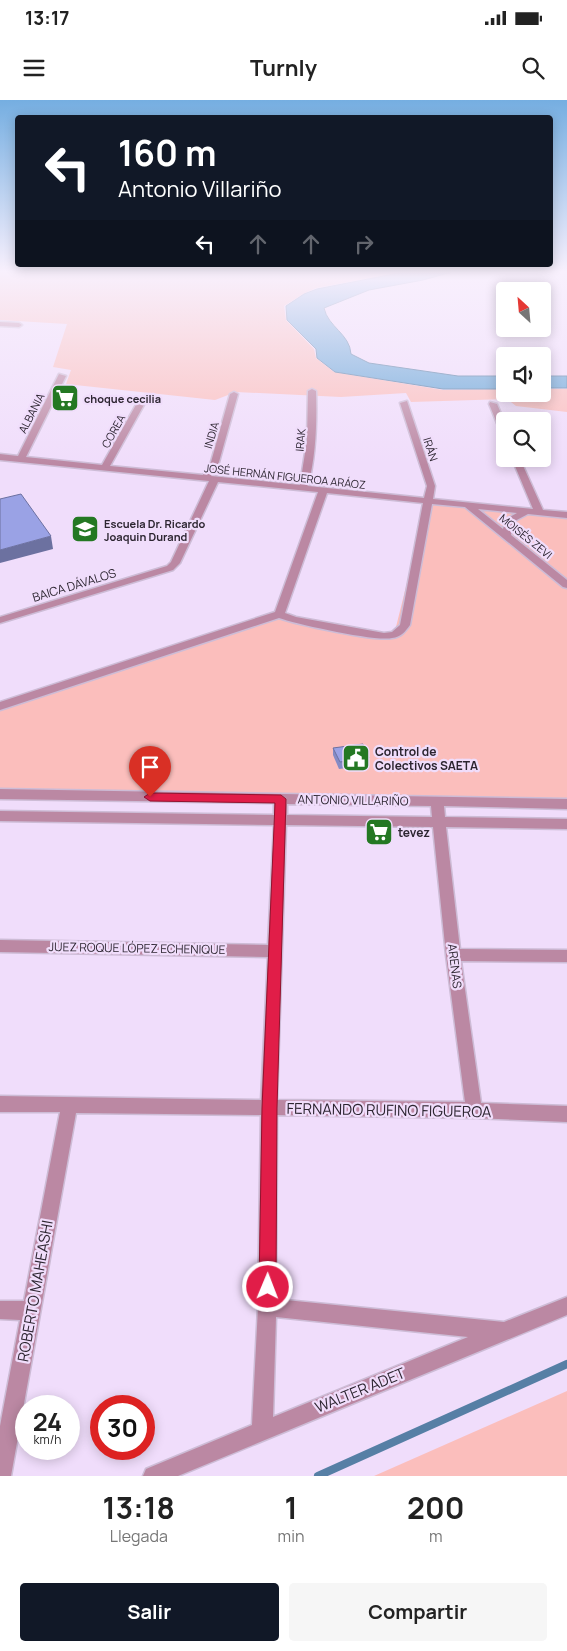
<!DOCTYPE html>
<html lang="es">
<head>
<meta charset="utf-8">
<style>
	:root { --surface:#fff; --page:#f6f6f6; --text:#222; --muted:#767676; --accent:#111827 }
	body { margin:0; font-family:Manrope,sans-serif; background:var(--page); color:var(--text); height:100vh; display:flex; flex-direction:column; font-size:19px; white-space:nowrap }
	* { box-sizing:border-box; margin:0 }
	p { font-size:16px; color:var(--muted) }
	.icon { flex:none; width:28px; height:28px; fill:none; stroke:currentColor; stroke-width:2; stroke-linecap:round; stroke-linejoin:round }
	.map { position:relative; height:1376px; overflow:hidden }
	.drawer { display:flex; flex-direction:column; background:var(--surface); flex:1 }
	.drawer>* { flex:none }
	.hud { position:absolute; left:15px; top:15px; width:538px; height:152px; border-radius:5px; box-shadow:0 2px 12px #0003; background:#111827; color:#fff; overflow:hidden }
	.needle { width:32px; rotate:334deg }
	.buttons { position:absolute; left:496px; top:182px; display:grid; gap:10px }
	.buttons a { display:grid; place-items:center; width:55px; height:55px; border-radius:5px; background:var(--surface); box-shadow:0 2px 12px #0003; font-size:25px }
	.speed { position:absolute; left:15px; top:1295px; display:flex; gap:10px; font-size:25px; font-weight:700; text-align:center }
	.speed>* { display:grid; place-content:center; width:65px; height:65px; border-radius:50%; background:var(--surface); box-shadow:0 2px 12px #0003; line-height:1 }
	.speed small { font-size:12px; font-weight:400 }
	.speed .limit { border:8px solid #d22; background:#fff; color:#111 }
	.pin { position:absolute; display:grid; place-items:center; width:42px; height:42px; color:#fff; margin:-51px -21px; border-radius:50% 50% 50% 0; rotate:-45deg; box-shadow:0 0 5px #0007 }
	.pin .icon { rotate:45deg }
	.me { position:absolute; width:55px; margin:-28px; rotate:1deg; stroke-linejoin:round; filter:drop-shadow(0 0 4px #0008) }
	.turn { display:flex; align-items:center; gap:18px; height:105px; padding:0 20px; font-size:22px }
	.turn .icon { width:65px; height:65px; stroke-width:2.5 }
	.turn b { display:block; font-size:35px; line-height:42px }
	.lanes { display:flex; align-items:center; height:48px; padding:0 20px; background:#0003; justify-content:center; gap:25px; direction:ltr }
	.lanes .off { opacity:.35 }
	.eta { display:flex; justify-content:space-evenly; align-items:center; height:85px; text-align:center }
	.eta b { font-size:30px; font-weight:700; line-height:35px }
	.primary-button { display:flex; gap:10px; margin-top:auto; padding:10px 20px }
	.primary-button a { flex:1; height:58px; border-radius:5px; background:var(--accent); color:#fff; font-size:20px; font-weight:700; line-height:58px; text-align:center }
	.primary-button a+a { background:var(--page); color:var(--text) }
	.status { display:flex; justify-content:space-between; align-items:center; height:35px; padding:0 25px; background:var(--surface); direction:ltr }
	.status svg { height:14px; fill:currentColor }
	header { display:flex; justify-content:space-between; align-items:center; height:65px; padding:0 20px; background:var(--surface); font-size:22px; font-weight:700 }
	.map>svg:first-child { display:block }
	.green { fill:#fbbebc }
	.water { fill:#68a5d7; stroke:#567fa5 }
	.lines { fill:none; stroke-linecap:round; stroke-linejoin:round }
	.stream { stroke:#567fa5; stroke-width:8 }
	.minor-casing { stroke:#cdbcd6; stroke-width:3 }
	.minor { fill:#bb88a3; fill-rule:evenodd }
	.wall { fill:#848bc5 }
	.shaded-wall { fill:#6c71a0 }
	.building { fill:#9aa2e5; stroke:#6c71a0 }
	.route { fill:#e11d48; stroke:#92132f }
	.labels { text-anchor:middle; dominant-baseline:central; stroke-width:4.5; stroke-linejoin:round; paint-order:stroke }
	.far-poi-label { font-size:11px; font-weight:bold; fill:#2c2530; stroke:#f0ddfb; text-anchor:start }
	.far-street-label { font-size:11px; fill:#2c2530; stroke:#f0ddfb }
	.street-label { font-size:12px; fill:#2c2530; stroke:#f0ddfb }
	.poi-label { font-size:12px; font-weight:bold; fill:#2c2530; stroke:#f0ddfb; text-anchor:start }
	.near-street-label { font-size:15px; fill:#2c2530; stroke:#f0ddfb }
</style>
</head>
<body>
<div class="status"><b>13:17</b><svg viewBox="0 0 49 12"><path d="M0 12V9h3v3zM5 12V6h3v6zM10 12V3h3v9zM15 12V0h3v12zM26 1h20v11H26zM47 4h2v5h-2z"/></svg></div>
<header><svg class="icon" aria-label="menu" viewBox="0 0 24 24"><path d="M4 6h16M4 12h16M4 18h16"/></svg>Turnly<svg class="icon" aria-label="search" viewBox="0 0 24 24"><circle cx="10" cy="10" r="6"/><path d="M15 15l6 6"/></svg></header>
<div class="map">
<svg width="567" height="1376" viewBox="0 0 567 1376">
	<rect width="100%" height="100%" fill="#f0ddfb"/>
	<!-- green -->
	<path class="green" d="M 0,172 L 402,172 L 316,188 L 303,194 L 284,206 L 286,220 L 314,249 L 316,258 L 334,272 L 443,290 L 505,289 L 505,294 L 542,294 L 543,289 L 567,289 L 567,312 L 516,306 L 507,299 L 411,302 L 406,293 L 341,297 L 236,292 L 215,300 L 66,284 L 71,270 L 53,267 L 67,224 L 0,220 Z
		M 427,402 L 567,415 L 567,703 L 0,694 L 0,606 L 279,514 L 394,535 Z
		M 567,1291 L 567,1376 L 374,1376 Z"/>
	<!-- water -->
	<path class="water" d="M 404,172 L 452,172 L 423,180 L 369,190 L 324,208 C 328,227 350,234 351,254 L 369,263 L 458,276 L 505,276 L 505,289 L 443,289 L 335,272 L 317,258 L 316,249 L 287,220 L 286,206 L 304,194 L 317,189 Z
		M 542,276 L 567,276 L 567,288 L 543,288 Z"/>
	<g class="lines">
		<!-- stream -->
		<path class="stream" d="M 318,1376 L 567,1264"/>
		<!-- minor casing -->
		<g class="minor-casing">
			<path id="minor" d="M 0,222 L 19,223 L 22,225 L 19,227 L 0,226 Z
				M 59,274 L 66,276 L 26,357 L 102,365 L 137,303 L 141,301 L 145,303 L 110,366 L 203,375 L 211,362 L 230,294 L 234,292 L 238,294 L 219,362 L 211,376 L 300,385 L 307,340 L 308,291 L 312,289 L 316,291 C 317,323 316,355 308,386 L 424,398 L 427,386 L 400,303 L 407,301 L 435,386 L 433,399 L 533,409 L 512,359 L 520,359 L 543,410 L 567,412 L 567,418 L 528,414 L 513,422 L 511,435 L 567,480 L 567,488 L 563,487 L 465,407 L 432,404 L 410,525 C 405,532 401,537 392,538 C 376,542 296,524 279,518 L 0,610 L 0,602 L 275,512 L 318,392 L 218,382 L 180,463 L 173,470 L 0,523 L 0,517 L 167,466 L 171,462 L 209,381 L 0,360 L 0,354 L 18,356 ZM 327,393 L 423,403 L 400,525 L 392,532 L 384,533 L 296,517 L 285,513 ZM 478,409 L 517,413 L 506,419 L 503,429 Z
				M 490,302 L 497,304 L 505,323 L 505,335 L 501,333 L 489,304 Z
				M 0,689 L 567,699 L 567,709 L 444,706 L 445,717 L 567,719 L 567,729 L 446,727 L 460,849 L 567,850 L 567,862 L 461,861 L 481,1003 L 567,1006 L 567,1022 L 474,1018 L 277,1015 L 276,1199 L 504,1222 L 567,1197 L 567,1215 L 178,1376 L 143,1376 L 146,1369 L 252,1325 L 258,1207 L 261,1015 L 76,1013 L 11,1376 L 0,1376 L 0,1326 L 20,1220 L 0,1219 L 0,1201 L 24,1201 L 60,1012 L 0,1012 L 0,996 L 261,1000 L 268,857 L 0,852 L 0,840 L 268,845 L 274,725 L 0,721 L 0,711 L 274,715 L 274,703 L 0,699 ZM 287,704 L 431,706 L 432,717 L 287,715 ZM 286,725 L 433,727 L 446,855 L 465,1002 L 277,1000 ZM 276,1217 L 468,1237 L 273,1317 Z"/>
		</g>
		<!-- minor -->
		<use href="#minor" class="minor"/>
	</g>
	<!-- wall -->
	<path class="wall" d="M 333,648 L 369,658 L 369,665 L 339,669 L 333,655 Z"/>
	<!-- shaded-wall -->
	<path class="shaded-wall" d="M 51,436 L 53,449 L 0,463 L 0,450 Z"/>
	<!-- building -->
	<path class="building" d="M 21,394 L 51,436 L 0,450 L 0,399 Z
		M 363,644 L 369,658 L 340,662 L 333,648 Z"/>
	<!-- sky -->
	<linearGradient id="sky" x2="0" y2="1"><stop stop-color="#75aee1"/><stop offset="0.47" stop-color="#f8f0fd"/><stop offset="1" stop-color="#f8f0fd" stop-opacity="0"/></linearGradient>
	<rect width="567" height="365" fill="url(#sky)"/>
	<!-- route -->
	<path class="route" d="M 150,693 L 281,695 L 286,699 L 277,1008 L 276,1187 L 273,1193 L 268,1196 L 262,1193 L 259,1187 L 262,1008 L 275,703 L 150,701 L 144,697 Z"/>
	<!-- icons -->
	<defs>
		<g id="supermarket-square" transform="scale(1.4375)"><rect x="-9" y="-9" width="18" height="18" rx="4" fill="#247823" stroke="#f0ddfb"/><path d="M-6-5.5h2.5l.6 2H6L4.5 2H-2.5L-4.4-4H-6ZM-1.5 3.2a1.3 1.3 0 1 0 .1 0ZM3 3.2a1.3 1.3 0 1 0 .1 0Z" fill="#fff"/></g>
		<g id="school-square" transform="scale(1.4375)"><rect x="-9" y="-9" width="18" height="18" rx="4" fill="#247823" stroke="#f0ddfb"/><path d="M0-5L7-2L0 1L-7-2ZM-4 1L0 2.5L4 1V4Q0 6-4 4Z" fill="#fff"/></g>
		<g id="civic-square" transform="scale(1.4375)"><rect x="-9" y="-9" width="18" height="18" rx="4" fill="#247823" stroke="#f0ddfb"/><path d="M-.6-6.5H3V-4.5H.6V-3L4-1V1h2V6H-6V1h2V-1L-.6-3ZM-1.2 2.5V6h2.4V2.5Z" fill="#fff"/></g>
	</defs>
	<g fill-rule="evenodd">
		<use href="#supermarket-square" x="65" y="298"/>
		<use href="#school-square" x="85" y="429"/>
		<use href="#civic-square" x="356" y="658"/>
		<use href="#supermarket-square" x="379" y="732"/>
	</g>
	<g class="labels">
		<!-- far-poi labels -->
		<g class="far-poi-label">
			<text x="84" y="298">choque cecilia</text>
			<text x="104" y="423">Escuela Dr. Ricardo<tspan x="104" dy="13">Joaquin Durand</tspan></text>
		</g>
		<!-- far-street labels -->
		<g class="far-street-label">
			<text transform="translate(31 313) rotate(-63)">ALBANIA</text>
			<text transform="translate(113 331) rotate(-61)">COREA</text>
			<text transform="translate(211 335) rotate(-74)">INDIA</text>
			<text transform="translate(300 340) rotate(-85)">IRAK</text>
			<text transform="translate(431 349) rotate(72)">IRÁN</text>
			<text transform="translate(285 376) rotate(6)">JOSÉ HERNÁN FIGUEROA ARÁOZ</text>
			<text transform="translate(526 436) rotate(39)">MOISÉS ZEVI</text>
		</g>
		<!-- street labels -->
		<g class="street-label">
			<text transform="translate(74 485) rotate(-17)">BAICA DÁVALOS</text>
			<text transform="translate(353 700) rotate(1)">ANTONIO VILLARIÑO</text>
			<text transform="translate(137 848) rotate(1)">JUEZ ROQUE LÓPEZ ECHENIQUE</text>
			<text transform="translate(455 866) rotate(83)">ARENAS</text>
		</g>
		<!-- poi labels -->
		<g class="poi-label">
			<text x="375" y="651">Control de<tspan x="375" dy="14">Colectivos SAETA</tspan></text>
			<text x="398" y="732">tevez</text>
		</g>
		<!-- near-street labels -->
		<g class="near-street-label">
			<text transform="translate(389 1010) rotate(1)">FERNANDO RUFINO FIGUEROA</text>
			<text transform="translate(35 1191) rotate(-80)">ROBERTO MAHEASHI</text>
			<text transform="translate(360 1290) rotate(-22)">WALTER ADET</text>
		</g>
	</g>
</svg>
<div class="buttons">
<a><svg class="needle" viewBox="-14 -14 28 28"><path d="M0-13l5 13h-10z" fill="#e53935"/><path d="M0 13l5-13h-10z" fill="#767676"/></svg></a>
<a><svg class="icon" aria-label="sound" viewBox="0 0 24 24"><path d="M4 9h4l5-4v14l-5-4H4zM17 9q2 3 0 6"/></svg></a>
<a><svg class="icon" aria-label="search" viewBox="0 0 24 24"><circle cx="10" cy="10" r="6"/><path d="M15 15l6 6"/></svg></a>
</div>
<div class="speed"><div>24<small>km/h</small></div><div class="limit">30</div></div>
<div class="pin" style="left:150px;top:697px;background:#d93025"><svg class="icon" aria-label="arrive" viewBox="0 0 24 24"><path d="M6 21V4h12l-3 4 3 4H6"/></svg></div>
<svg class="me" style="left:268px;top:1187px" viewBox="-20 -20 40 40"><circle r="17" fill="#e11d48" stroke="#fff" stroke-width="3"/><path d="M0-11L8 9 0 5-8 9z" fill="#fff"/></svg>
<div class="hud">
<div class="turn"><svg class="icon" aria-label="left" viewBox="0 0 24 24"><path d="M17 20v-9H6M10 6l-5 5 5 5"/></svg><div><b>160 m</b>Antonio Villariño</div></div>
<div class="lanes"><svg class="icon" aria-label="left" viewBox="0 0 24 24"><path d="M17 20v-9H6M10 6l-5 5 5 5"/></svg><svg class="icon off" aria-label="ahead" viewBox="0 0 24 24"><path d="M12 20V5M6 11l6-6 6 6"/></svg><svg class="icon off" aria-label="ahead" viewBox="0 0 24 24"><path d="M12 20V5M6 11l6-6 6 6"/></svg><svg class="icon off" aria-label="right" viewBox="0 0 24 24"><path d="M7 20v-9h11M14 6l5 5-5 5"/></svg></div>
</div>
</div>
<section class="drawer">
<div class="eta">
<div><b>13:18</b><p>Llegada</p></div>
<div><b>1</b><p>min</p></div>
<div><b>200</b><p>m</p></div>
</div>
<div class="primary-button"><a>Salir</a><a>Compartir</a></div>
</section>
</body>
</html>
